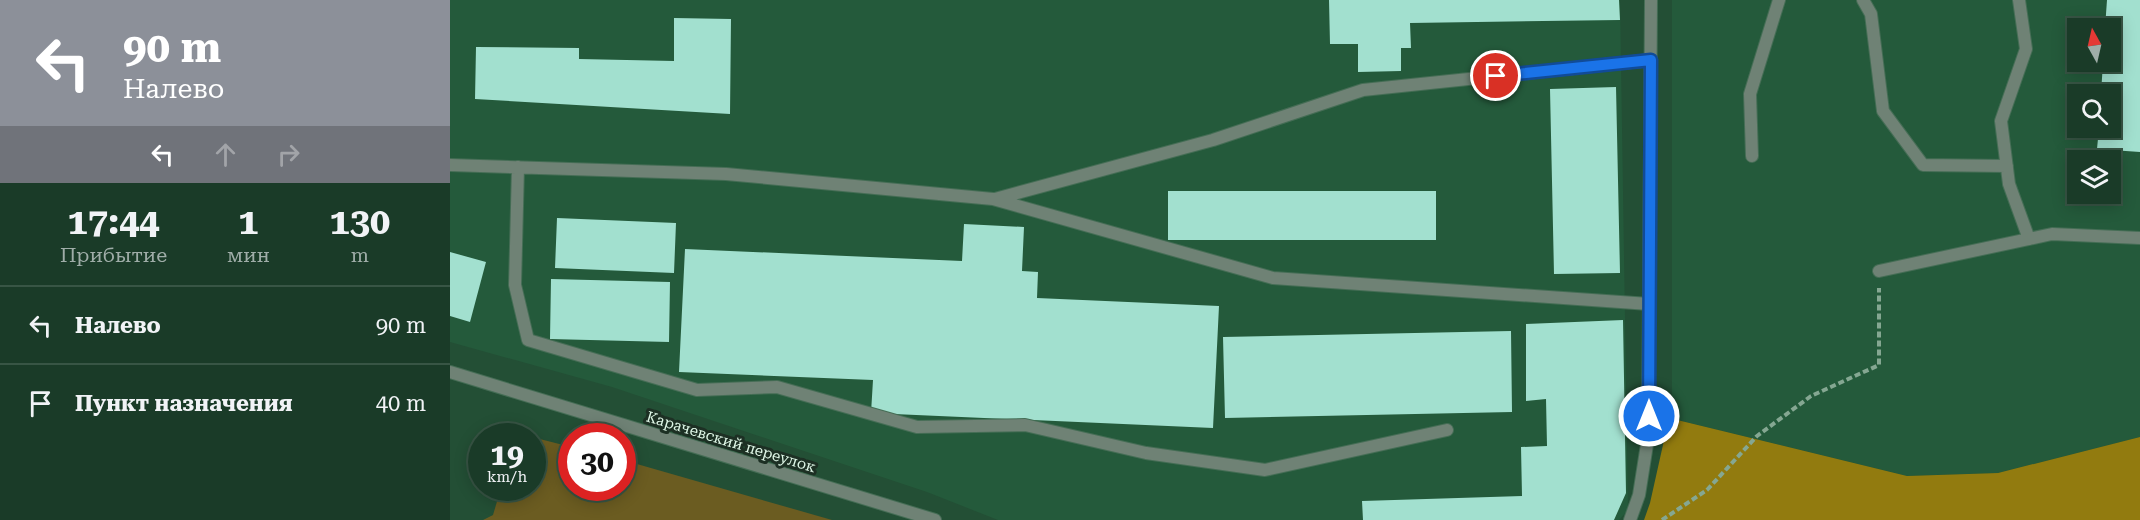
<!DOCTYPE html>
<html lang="ru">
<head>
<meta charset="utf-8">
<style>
	:root { --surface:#1a3b28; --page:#234230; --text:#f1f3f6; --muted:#9fada8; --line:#385545 }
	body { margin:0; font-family:"Roboto Serif",serif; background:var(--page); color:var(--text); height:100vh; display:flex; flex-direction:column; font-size:22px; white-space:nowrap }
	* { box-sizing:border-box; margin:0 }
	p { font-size:20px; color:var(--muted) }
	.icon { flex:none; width:33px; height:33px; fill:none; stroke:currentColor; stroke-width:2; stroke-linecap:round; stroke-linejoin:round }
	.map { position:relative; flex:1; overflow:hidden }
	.drawer { display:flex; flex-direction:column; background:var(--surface); width:450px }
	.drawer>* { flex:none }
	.guide { background:#8c9099; color:#fff; overflow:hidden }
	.needle { width:39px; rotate:352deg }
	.buttons { position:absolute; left:1617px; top:18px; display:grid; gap:12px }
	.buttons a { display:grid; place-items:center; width:54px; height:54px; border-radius:0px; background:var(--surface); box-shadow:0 3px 15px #0003,0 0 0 2px var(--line); font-size:30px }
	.speed { position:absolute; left:18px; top:423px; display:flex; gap:12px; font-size:30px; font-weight:700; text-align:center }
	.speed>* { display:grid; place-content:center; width:78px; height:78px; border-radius:50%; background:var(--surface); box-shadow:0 3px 15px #0003,0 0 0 2px var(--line); line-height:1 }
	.speed small { font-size:15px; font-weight:400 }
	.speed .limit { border:9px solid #d22; background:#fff; color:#111 }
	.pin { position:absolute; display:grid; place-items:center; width:51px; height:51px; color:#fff; margin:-26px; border:3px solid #fff; border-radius:50%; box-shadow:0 2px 6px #0007 }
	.me { position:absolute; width:66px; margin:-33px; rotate:0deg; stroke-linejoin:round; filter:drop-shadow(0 0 4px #0008) }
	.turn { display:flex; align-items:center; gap:21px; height:126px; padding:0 24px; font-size:27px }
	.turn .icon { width:78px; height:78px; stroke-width:2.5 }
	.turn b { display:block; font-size:42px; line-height:51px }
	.lanes { display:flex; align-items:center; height:57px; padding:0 24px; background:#0003; justify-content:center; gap:30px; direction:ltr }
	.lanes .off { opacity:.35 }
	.eta { display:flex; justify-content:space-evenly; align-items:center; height:102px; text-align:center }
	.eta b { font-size:36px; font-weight:700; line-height:42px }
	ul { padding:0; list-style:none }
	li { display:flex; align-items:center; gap:18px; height:78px; padding:0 24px; border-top:2px solid var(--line) }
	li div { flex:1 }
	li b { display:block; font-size:22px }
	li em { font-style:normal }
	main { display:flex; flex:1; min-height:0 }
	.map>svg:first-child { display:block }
	.built { fill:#245a3b; fill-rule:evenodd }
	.green { fill:#6b5c21 }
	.forest { fill:#927b0f }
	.building { fill:#a2e0cf }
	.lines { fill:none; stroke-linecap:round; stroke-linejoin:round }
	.lane-casing { stroke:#456d55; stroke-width:14 }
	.street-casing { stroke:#456d55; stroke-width:14 }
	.path { stroke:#85a792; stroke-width:4; stroke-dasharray:6 3; stroke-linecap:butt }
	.lane { stroke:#6f8275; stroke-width:12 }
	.street { stroke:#6f8275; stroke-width:12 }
	.route-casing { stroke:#114b97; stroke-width:15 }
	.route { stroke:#1a73e8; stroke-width:10 }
	.labels { text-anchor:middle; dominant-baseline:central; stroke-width:6; stroke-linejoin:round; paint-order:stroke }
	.street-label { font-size:15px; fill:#dff7e7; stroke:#1d3024 }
</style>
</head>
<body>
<main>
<section class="drawer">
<div class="guide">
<div class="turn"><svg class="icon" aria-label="left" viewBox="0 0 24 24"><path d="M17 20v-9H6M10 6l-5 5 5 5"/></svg><div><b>90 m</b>Налево</div></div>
<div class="lanes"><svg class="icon" aria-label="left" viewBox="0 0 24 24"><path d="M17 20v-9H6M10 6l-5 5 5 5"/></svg><svg class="icon off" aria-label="ahead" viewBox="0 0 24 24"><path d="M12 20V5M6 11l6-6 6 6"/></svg><svg class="icon off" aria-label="right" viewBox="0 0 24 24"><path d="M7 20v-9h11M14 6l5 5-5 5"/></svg></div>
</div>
<div class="eta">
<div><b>17:44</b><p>Прибытие</p></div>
<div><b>1</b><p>мин</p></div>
<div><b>130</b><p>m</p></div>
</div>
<ul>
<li><svg class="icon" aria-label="left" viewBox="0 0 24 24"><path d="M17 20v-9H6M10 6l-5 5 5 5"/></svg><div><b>Налево</b></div><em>90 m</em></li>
<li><svg class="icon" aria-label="arrive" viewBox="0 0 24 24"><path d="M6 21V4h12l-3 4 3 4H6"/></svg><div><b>Пункт назначения</b></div><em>40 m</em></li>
</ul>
</section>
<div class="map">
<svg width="1690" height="520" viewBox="0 0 1690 520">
	<rect width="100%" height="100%" fill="#234f35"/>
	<!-- built -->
	<path class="built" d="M 0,0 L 1170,0 L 1178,510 L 1169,520 L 548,520 L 477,492 L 162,387 L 0,342 Z
		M 1222,0 L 1690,0 L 1690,437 L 1548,473 L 1457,476 L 1219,418 L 1222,392 ZM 1628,28 L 1660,28 L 1660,62 L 1628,62 ZM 1628,94 L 1660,94 L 1660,128 L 1628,128 ZM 1628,160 L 1660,160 L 1660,194 L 1628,194 Z"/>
	<!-- green -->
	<path class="green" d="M 82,437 L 121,447 L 122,488 L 172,488 L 173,460 L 382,520 L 33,520 L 43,515 L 51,488 L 82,488 Z"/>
	<!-- forest -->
	<path class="forest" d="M 1219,418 L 1457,476 L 1548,473 L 1690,437 L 1690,520 L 1194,520 L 1200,503 Z"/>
	<!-- building -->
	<path class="building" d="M 879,0 L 1169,0 L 1170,20 L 960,23 L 961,48 L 951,48 L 951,71 L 908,72 L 908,44 L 880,44 Z
		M 1657,0 L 1690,0 L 1690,152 L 1647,149 L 1649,128 L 1660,128 L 1660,94 L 1651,94 L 1653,62 L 1660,62 L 1660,28 L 1655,28 Z
		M 224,18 L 281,19 L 280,114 L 25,99 L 26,47 L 129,48 L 129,59 L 224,61 Z
		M 1166,87 L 1170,273 L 1104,274 L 1100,89 Z
		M 718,191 L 986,191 L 986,240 L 718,240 Z
		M 107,218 L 226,223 L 224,273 L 105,268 Z
		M 514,224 L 574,227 L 572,271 L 588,272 L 587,298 L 769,306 L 763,428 L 421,413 L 423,380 L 229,372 L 235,249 L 512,261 Z
		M 0,252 L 36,262 L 20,322 L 0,316 Z
		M 101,279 L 220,282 L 219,342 L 100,339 Z
		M 1173,320 L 1176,493 L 1164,520 L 913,520 L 912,501 L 1072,496 L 1071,447 L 1097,446 L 1096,399 L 1076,401 L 1076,324 Z
		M 1061,331 L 1062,412 L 775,418 L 773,337 Z"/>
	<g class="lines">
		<!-- lane casing -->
		<g class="lane-casing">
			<path id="lane" d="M 1413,0 L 1421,14 L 1433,111 L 1473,165 L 1557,166
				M 1569,0 L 1576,49 L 1551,121 L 1559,184 L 1579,239
				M 1302,156 L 1300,94 L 1329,0
				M 0,165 L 276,174 L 543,199 L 823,278 L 1199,304
				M 68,167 L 65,285 L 78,340 L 247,390 L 327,387 L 467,427 L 575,425 L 696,453 L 815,470 L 997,430
				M 545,199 L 763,140 L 913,90 L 1201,60
				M 1429,271 L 1602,234 L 1690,238"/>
		</g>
		<!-- street casing -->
		<g class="street-casing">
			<path id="street" d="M 0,372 L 485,520
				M 1180,520 L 1189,495 L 1198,438 L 1201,0"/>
		</g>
		<!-- path -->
		<path class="path" d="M 1212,520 L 1257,490 L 1307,436 L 1361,396 L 1429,365 L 1429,288"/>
		<!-- lane -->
		<use href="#lane" class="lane"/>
		<!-- street -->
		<use href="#street" class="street"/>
	</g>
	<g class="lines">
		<!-- route casing -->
		<g class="route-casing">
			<path id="route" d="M 1046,76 L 1201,60 L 1199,416"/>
		</g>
		<!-- route -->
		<use href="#route" class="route"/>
	</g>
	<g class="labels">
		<!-- street labels -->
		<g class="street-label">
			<text transform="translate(281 442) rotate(17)">Карачевский переулок</text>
		</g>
	</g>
</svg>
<div class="buttons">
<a><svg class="needle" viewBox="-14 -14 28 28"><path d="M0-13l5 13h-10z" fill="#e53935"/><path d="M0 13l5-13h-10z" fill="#9fada8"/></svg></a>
<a><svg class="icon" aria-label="search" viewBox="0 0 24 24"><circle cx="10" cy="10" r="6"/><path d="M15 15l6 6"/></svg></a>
<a><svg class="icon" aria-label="layers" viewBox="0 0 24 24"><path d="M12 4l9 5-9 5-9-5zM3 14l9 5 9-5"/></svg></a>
</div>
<div class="speed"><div>19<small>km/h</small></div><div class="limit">30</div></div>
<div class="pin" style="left:1046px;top:76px;background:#d93025"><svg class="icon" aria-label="arrive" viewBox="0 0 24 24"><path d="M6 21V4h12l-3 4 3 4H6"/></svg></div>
<svg class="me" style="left:1199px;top:416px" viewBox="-20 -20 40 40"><circle r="17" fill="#1a73e8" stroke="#fff" stroke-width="3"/><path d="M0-11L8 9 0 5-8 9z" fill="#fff"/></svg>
</div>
</main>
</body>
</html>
